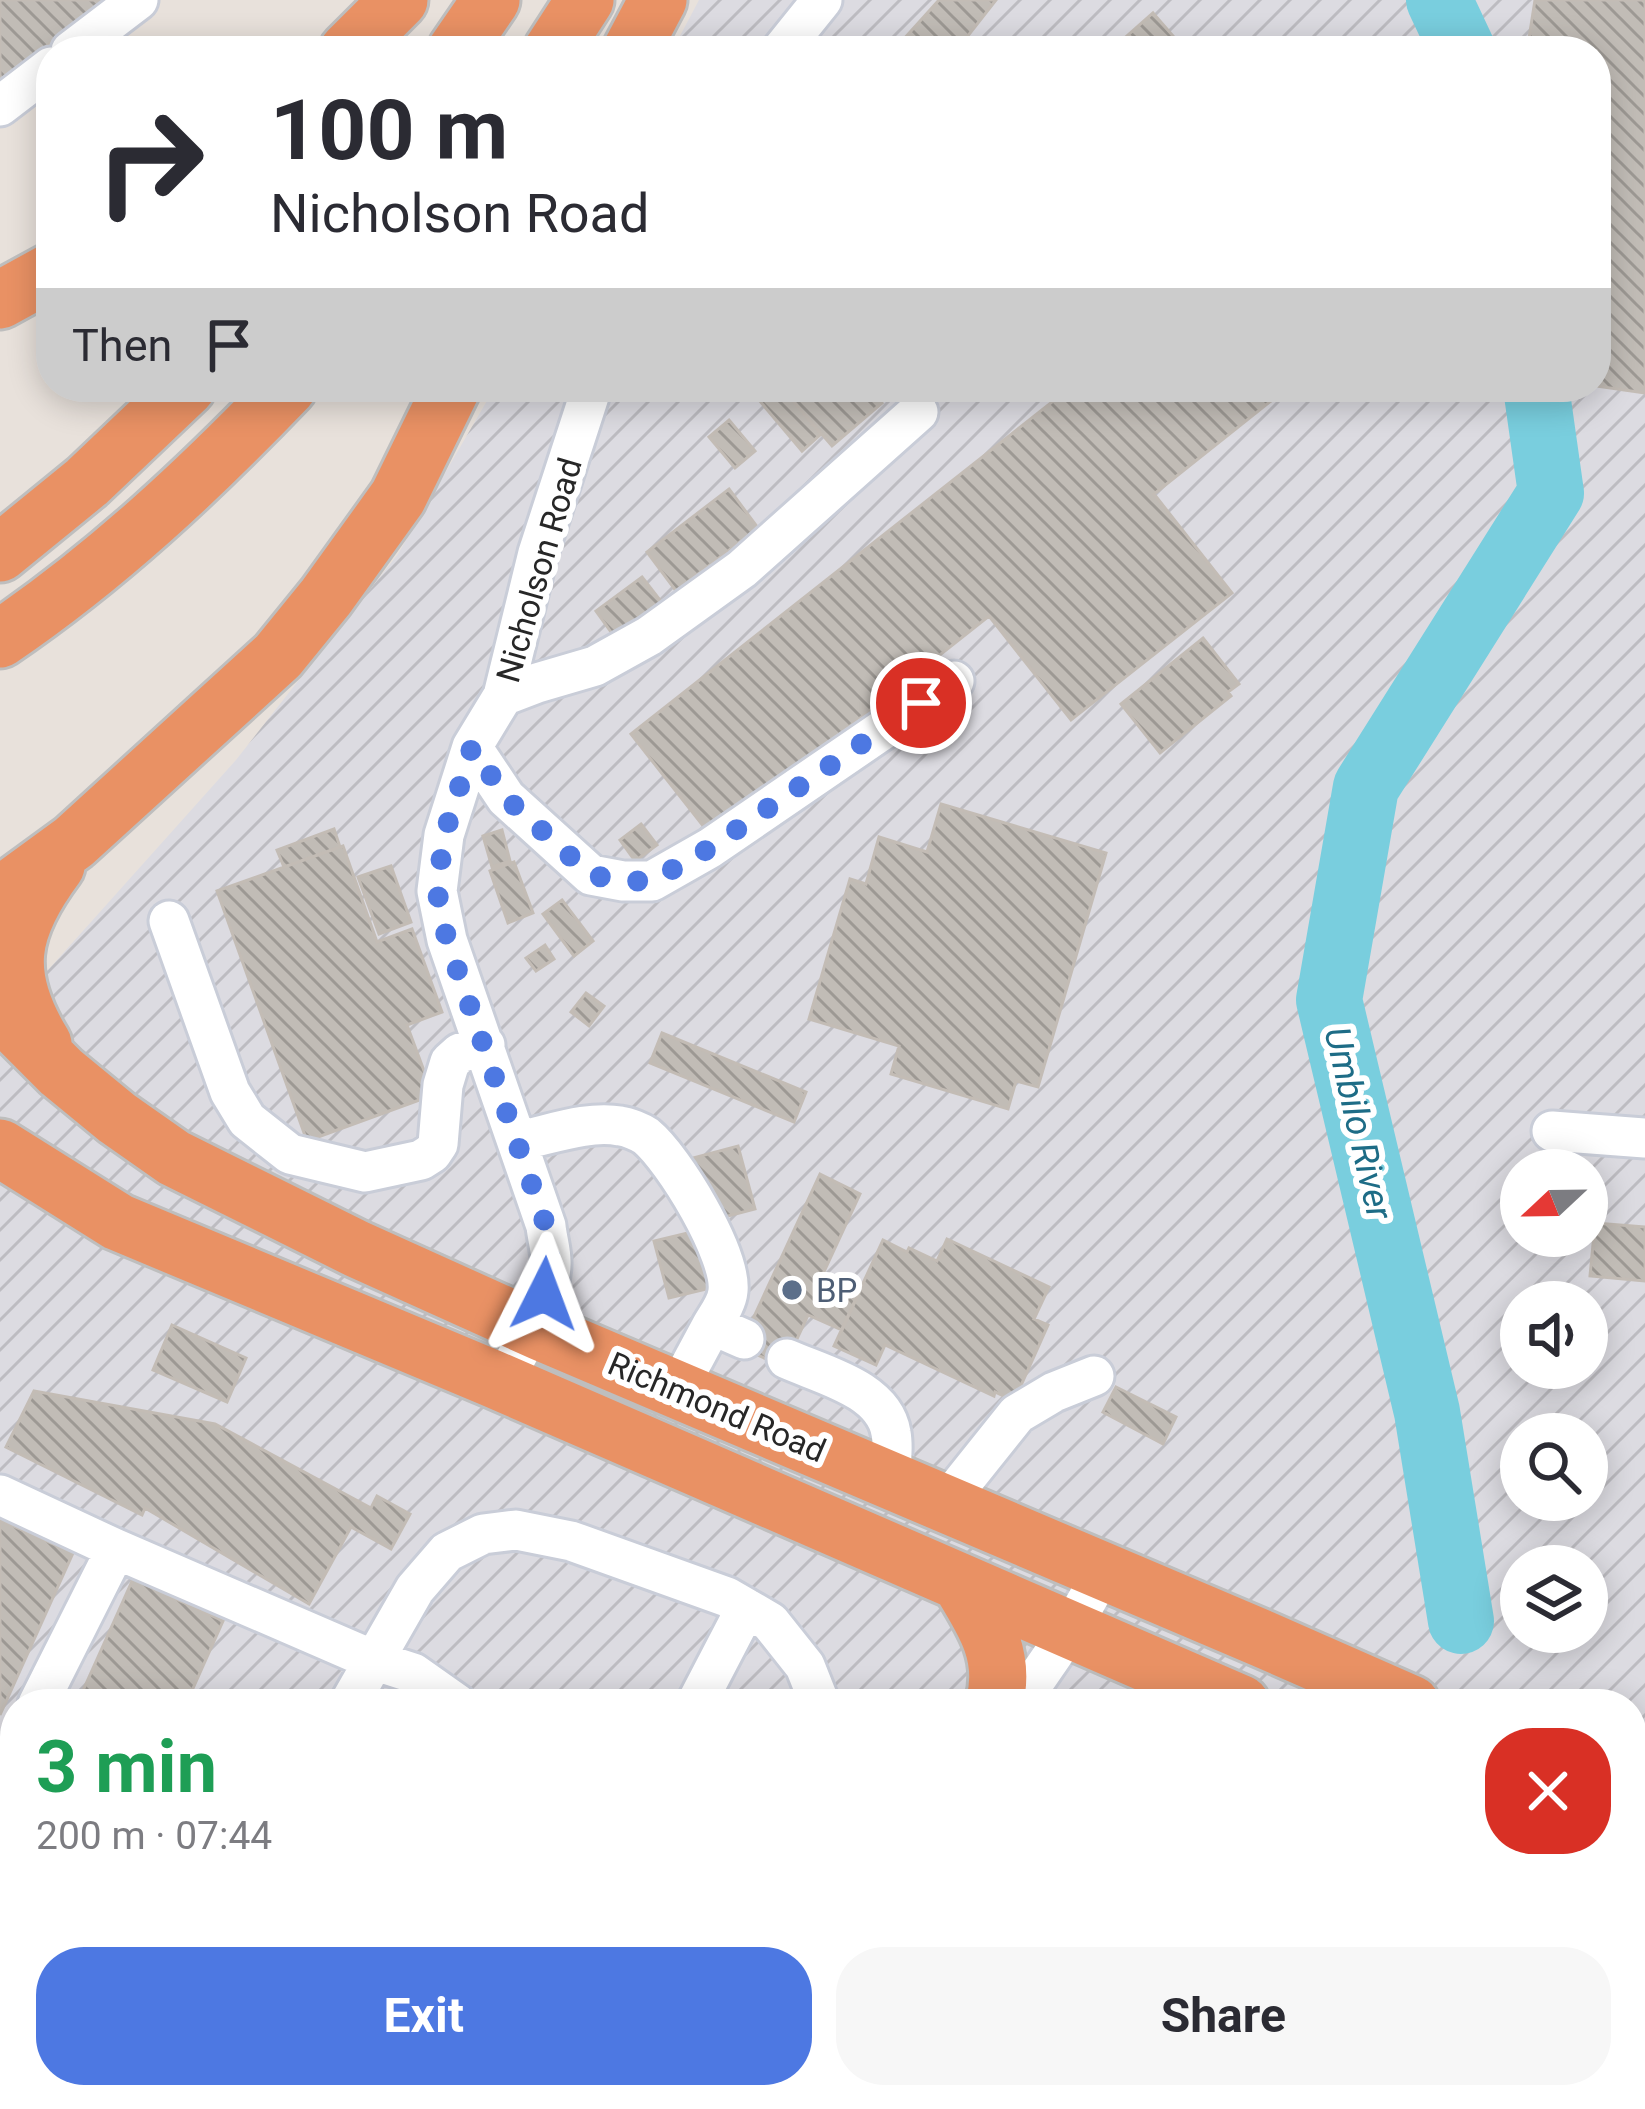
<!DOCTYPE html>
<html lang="en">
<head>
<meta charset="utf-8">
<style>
	:root { --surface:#fff; --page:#f7f7f7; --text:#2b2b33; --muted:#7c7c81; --accent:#4d78e2 }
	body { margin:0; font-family:Roboto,sans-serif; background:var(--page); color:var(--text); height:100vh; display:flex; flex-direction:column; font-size:45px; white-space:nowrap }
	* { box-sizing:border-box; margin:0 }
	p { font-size:39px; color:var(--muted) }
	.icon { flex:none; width:66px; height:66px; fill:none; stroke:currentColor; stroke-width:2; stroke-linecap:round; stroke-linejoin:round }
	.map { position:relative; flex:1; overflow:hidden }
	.panel { position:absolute; left:0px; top:1689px; width:1647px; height:420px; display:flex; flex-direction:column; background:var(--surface); border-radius:48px 48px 0 0; box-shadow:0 6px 30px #0003 }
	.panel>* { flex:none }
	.guide { position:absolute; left:36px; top:36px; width:1575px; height:366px; border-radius:48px; box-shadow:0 6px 30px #0003; background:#fff; color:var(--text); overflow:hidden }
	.needle { width:78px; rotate:248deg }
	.controls { position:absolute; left:1500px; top:1149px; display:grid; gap:24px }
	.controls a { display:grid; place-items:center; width:108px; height:108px; border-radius:50%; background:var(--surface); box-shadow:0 6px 30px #0003; font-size:60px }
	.pin { position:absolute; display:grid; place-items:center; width:102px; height:102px; color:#fff; margin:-51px; border:6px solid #fff; border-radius:50%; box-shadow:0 3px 12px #0007 }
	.me { position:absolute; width:132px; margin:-66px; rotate:3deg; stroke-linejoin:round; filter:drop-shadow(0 0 9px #0008) }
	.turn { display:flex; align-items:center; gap:42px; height:252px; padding:0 36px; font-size:54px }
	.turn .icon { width:156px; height:156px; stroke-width:2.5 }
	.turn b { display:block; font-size:84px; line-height:102px }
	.then { display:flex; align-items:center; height:114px; padding:0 36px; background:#0003; gap:24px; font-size:45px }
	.round { display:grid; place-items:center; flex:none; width:126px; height:126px; border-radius:48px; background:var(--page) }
	.headline { display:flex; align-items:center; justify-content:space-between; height:204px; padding:0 36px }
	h1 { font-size:72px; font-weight:700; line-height:90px; color:#1e9e55 }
	.action { display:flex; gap:24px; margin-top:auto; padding:24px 36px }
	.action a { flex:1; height:138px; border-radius:48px; background:var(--accent); color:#fff; font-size:48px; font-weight:700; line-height:138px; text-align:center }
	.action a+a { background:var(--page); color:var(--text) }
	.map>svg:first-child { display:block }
	.industrial { fill:url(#industrial-furrows); fill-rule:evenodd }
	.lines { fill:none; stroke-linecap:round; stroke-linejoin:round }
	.stream { stroke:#79cede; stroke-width:10 }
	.river { stroke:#79cede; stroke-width:66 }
	.building { fill:url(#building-back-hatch); stroke:#c3bcb5; stroke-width:3 }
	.minor-casing { stroke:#c9cdd8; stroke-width:45 }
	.highway-casing { stroke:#bebebe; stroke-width:63 }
	.minor { stroke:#fff; stroke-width:39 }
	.highway { stroke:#e99164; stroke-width:57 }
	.route { stroke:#4d78e2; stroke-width:21; stroke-dasharray:0 37.8 }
	.service-dot { fill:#5c6f8a; stroke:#fff; stroke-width:4.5 }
	.labels { text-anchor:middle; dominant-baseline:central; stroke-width:12; stroke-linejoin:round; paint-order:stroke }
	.street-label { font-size:33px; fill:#272727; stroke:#fff }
	.service-label { font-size:33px; fill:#4e5e75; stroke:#fff; text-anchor:start }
	.water-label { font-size:36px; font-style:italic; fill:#1d6c86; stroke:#fff }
</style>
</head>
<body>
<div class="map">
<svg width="1645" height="2109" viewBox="0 0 1645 2109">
	<defs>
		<pattern id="industrial-furrows" width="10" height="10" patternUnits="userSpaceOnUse" patternTransform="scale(3)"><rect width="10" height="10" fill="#dcdbe1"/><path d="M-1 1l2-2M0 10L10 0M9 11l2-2" fill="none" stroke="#bdbcc1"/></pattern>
		<pattern id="building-back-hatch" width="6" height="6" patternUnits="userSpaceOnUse" patternTransform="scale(3)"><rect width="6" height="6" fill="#c1bcb6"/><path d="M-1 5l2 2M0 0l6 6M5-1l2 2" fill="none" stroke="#9d9994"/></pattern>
	</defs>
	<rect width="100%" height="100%" fill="#e8e1db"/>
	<!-- industrial -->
	<path class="industrial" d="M 699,0 L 1645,0 L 1645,2109 L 0,2109 L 0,991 L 48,970 L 236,760 L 398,554 L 495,387 L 1596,387 L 1596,51 L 672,51 ZM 1521,1170 L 1587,1170 L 1587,1236 L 1521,1236 ZM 1521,1302 L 1587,1302 L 1587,1368 L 1521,1368 ZM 1521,1434 L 1587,1434 L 1587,1500 L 1521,1500 ZM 1521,1566 L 1587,1566 L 1587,1632 L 1521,1632 ZM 15,1704 L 1632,1704 L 1632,2094 L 15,2094 Z"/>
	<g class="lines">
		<!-- stream -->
		<path class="stream" d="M 1461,1621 L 1468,1647
			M 1150,2109 L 1161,2094"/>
		<!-- river -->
		<path class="river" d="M 1439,0 L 1463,51
			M 1461,1621 L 1427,1412 L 1329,1000 L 1366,787 L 1551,493 L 1536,387"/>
	</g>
	<!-- building -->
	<path class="building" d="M 0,0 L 103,0 L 0,84 Z
		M 939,0 L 996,0 L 956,51 L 893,51 Z
		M 1535,0 L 1645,0 L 1645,393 L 1596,386 L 1596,350 L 1604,293 L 1596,291 L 1596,51 L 1527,51 Z
		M 1153,13 L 1186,51 L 1110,51 Z
		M 774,387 L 781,387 L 821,434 L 802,451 L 759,400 Z
		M 781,387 L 868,387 L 882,403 L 832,446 Z
		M 1071,387 L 1260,387 L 1271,401 L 1154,494 L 1232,593 L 1071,720 L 989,616 L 711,836 L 631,734 Z
		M 729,420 L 755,451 L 735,468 L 709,437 Z
		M 729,489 L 758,528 L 676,591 L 647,552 Z
		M 642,577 L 663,604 L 616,639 L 596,611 Z
		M 1203,638 L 1239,684 L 1228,692 L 1231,696 L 1160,753 L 1121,704 Z
		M 941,804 L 1106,853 L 1038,1087 L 1016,1081 L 1008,1109 L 891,1074 L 899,1046 L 809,1019 L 850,879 L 866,884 L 879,837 L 927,852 Z
		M 641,824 L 657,845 L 635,861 L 620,840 Z
		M 334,829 L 340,847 L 284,867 L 277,850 Z
		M 502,830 L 510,861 L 492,867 L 483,836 Z
		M 343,846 L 377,942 L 412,929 L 442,1012 L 407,1025 L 433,1095 L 307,1141 L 217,891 Z
		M 514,862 L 533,913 L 508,923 L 490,871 Z
		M 391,866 L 411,922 L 379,934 L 358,877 Z
		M 562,900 L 593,941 L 574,956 L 543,914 Z
		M 545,945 L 554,959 L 536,971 L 526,958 Z
		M 586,993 L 604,1006 L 589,1026 L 571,1012 Z
		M 662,1033 L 806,1092 L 794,1122 L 650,1063 Z
		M 738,1146 L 755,1209 L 709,1221 L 693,1158 Z
		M 820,1174 L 860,1194 L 822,1276 L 859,1293 L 842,1330 L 808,1315 L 784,1367 L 740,1347 Z
		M 1595,1223 L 1645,1227 L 1645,1281 L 1590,1276 Z
		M 700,1230 L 715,1287 L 669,1298 L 654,1241 Z
		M 947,1239 L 1049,1287 L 1034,1319 L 1048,1325 L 1014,1401 L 995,1392 L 994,1396 L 885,1345 L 876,1365 L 834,1346 L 883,1240 L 907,1252 L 909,1248 L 937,1261 Z
		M 172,1325 L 246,1358 L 227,1402 L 153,1370 Z
		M 1116,1387 L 1176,1417 L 1163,1444 L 1103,1412 Z
		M 34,1391 L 215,1424 L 371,1508 L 377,1496 L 410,1514 L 391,1549 L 351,1527 L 309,1604 L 145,1508 L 142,1515 L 6,1447 Z
		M 0,1520 L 73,1553 L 0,1715 Z
		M 133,1579 L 223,1621 L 186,1704 L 77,1704 Z
		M 0,1949 L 15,1957 L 16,2094 L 9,2109 L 0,2109 Z
		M 37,2094 L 90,2094 L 83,2109 L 50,2109 L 34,2101 Z
		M 118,2094 L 167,2094 L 172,2097 L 166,2109 L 111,2109 Z
		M 378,2094 L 459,2094 L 449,2109 L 368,2109 Z
		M 909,2094 L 1080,2094 L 1071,2109 L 900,2109 Z
		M 1292,2094 L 1454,2094 L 1440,2109 L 1278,2109 Z"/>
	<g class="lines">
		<!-- minor casing -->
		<g class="minor-casing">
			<path id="minor" d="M 71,51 L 138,0
				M 781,51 L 822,0
				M 0,106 L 51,67
				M 503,696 L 537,683 L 595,666 L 649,636 L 742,569 L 918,412
				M 472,747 L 506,798 L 591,875 L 623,881 L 652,881 L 710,848 L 954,681
				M 169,921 L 230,1092 L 247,1120 L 290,1154 L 365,1172 L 421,1160 L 432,1153 L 438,1144 L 443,1085 L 450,1062 L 460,1053 L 485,1045
				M 1552,1131 L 1645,1138
				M 518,1141 C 549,1135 588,1120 620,1126 C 628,1127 640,1132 646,1136 C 674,1159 732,1255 728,1291 C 727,1303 718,1315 712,1325
				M 787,1359 C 823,1375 884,1389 891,1433 C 894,1449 891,1465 890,1480
				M 502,1384 C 519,1351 550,1302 551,1265 C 552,1253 547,1238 546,1226 L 447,940 L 437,891 L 444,835 L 472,747 L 503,696 L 538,553 L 592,387
				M 677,1390 L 712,1325 L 744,1339
				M 0,1495 L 116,1549 L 373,1660 L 413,1673 L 457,1704
				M 945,1504 L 1017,1414 L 1054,1392 L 1094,1376
				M 38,1704 L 116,1549
				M 349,1704 L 415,1589 L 447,1552 L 483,1534 L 516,1530 L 571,1541 L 727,1597 L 770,1622 L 805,1666 L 820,1704
				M 696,1704 L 746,1608
				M 1019,1704 L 1070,1630 L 1103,1572
				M 0,1826 L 15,1831
				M 0,1927 L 15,1934
				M 687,2094 L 696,2109
				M 753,2109 L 766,2094
				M 882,2109 L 890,2094"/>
		</g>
		<!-- highway casing -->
		<g class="highway-casing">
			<path id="highway" d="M 348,51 L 399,0
				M 456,51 L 491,0
				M 552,51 L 585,0
				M 631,51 L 658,0
				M 0,300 L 51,272
				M 0,553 L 87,482 L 187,387
				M 0,639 C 106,567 200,479 288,387
				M 0,896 L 74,842 L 278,656 L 326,597 L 398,497 L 452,387
				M 0,1011 L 61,1072 L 117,1118 L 174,1158 L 357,1249 L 541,1332 L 1263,1639 L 1411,1704
				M 43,1044 C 0,974 9,929 56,866
				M 0,1148 L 118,1222 L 491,1378 L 1241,1704
				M 961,1584 C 985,1623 1007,1657 994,1704
				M 1632,1803 L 1645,1809
				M 1632,1872 L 1645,1878"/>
		</g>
		<!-- minor -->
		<use href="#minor" class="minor"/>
		<!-- highway -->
		<use href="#highway" class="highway"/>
	</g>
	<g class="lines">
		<!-- route -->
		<path class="route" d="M 544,1294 L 551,1266 L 546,1226 L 447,940 L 437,891 L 444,836 L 472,747 L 506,798 L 591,875 L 623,881 L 652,881 L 710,848 L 921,703"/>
	</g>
	<!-- markers -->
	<circle class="service-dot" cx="792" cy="1290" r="12"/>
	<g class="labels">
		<!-- street labels -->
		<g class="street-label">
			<text transform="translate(539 570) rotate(-74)">Nicholson Road</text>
			<text transform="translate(717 1407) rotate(23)">Richmond Road</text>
		</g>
		<!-- service labels -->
		<g class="service-label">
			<text x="816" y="1290">BP</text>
		</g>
		<!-- water labels -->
		<g class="water-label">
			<text transform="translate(1358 1123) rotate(77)">Umbilo River</text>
		</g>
	</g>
</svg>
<div class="controls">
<a><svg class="needle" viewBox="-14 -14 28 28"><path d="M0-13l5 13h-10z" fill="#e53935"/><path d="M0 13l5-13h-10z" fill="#7c7c81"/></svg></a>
<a><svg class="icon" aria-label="sound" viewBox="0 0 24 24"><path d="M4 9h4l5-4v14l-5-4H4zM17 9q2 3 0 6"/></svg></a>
<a><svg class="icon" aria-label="search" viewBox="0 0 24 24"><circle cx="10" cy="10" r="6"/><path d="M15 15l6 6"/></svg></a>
<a><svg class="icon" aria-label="layers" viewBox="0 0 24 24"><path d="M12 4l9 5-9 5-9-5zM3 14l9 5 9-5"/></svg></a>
</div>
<div class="pin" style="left:921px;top:703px;background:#d93025"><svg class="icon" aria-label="arrive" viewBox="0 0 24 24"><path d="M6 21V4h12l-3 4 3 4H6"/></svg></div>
<svg class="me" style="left:544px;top:1294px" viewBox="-20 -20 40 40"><path d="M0-17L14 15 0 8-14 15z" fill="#4d78e2" stroke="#fff" stroke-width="4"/></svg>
<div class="guide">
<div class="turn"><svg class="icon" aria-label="right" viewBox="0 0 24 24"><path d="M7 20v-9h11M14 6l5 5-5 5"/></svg><div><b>100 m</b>Nicholson Road</div></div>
<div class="then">Then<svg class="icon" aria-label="arrive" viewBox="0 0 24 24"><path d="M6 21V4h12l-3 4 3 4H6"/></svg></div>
</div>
<section class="panel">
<div class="headline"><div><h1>3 min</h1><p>200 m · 07:44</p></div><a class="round" style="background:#d93025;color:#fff"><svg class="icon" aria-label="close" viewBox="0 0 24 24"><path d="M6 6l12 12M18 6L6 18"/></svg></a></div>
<div class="action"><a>Exit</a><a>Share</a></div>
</section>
</div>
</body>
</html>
